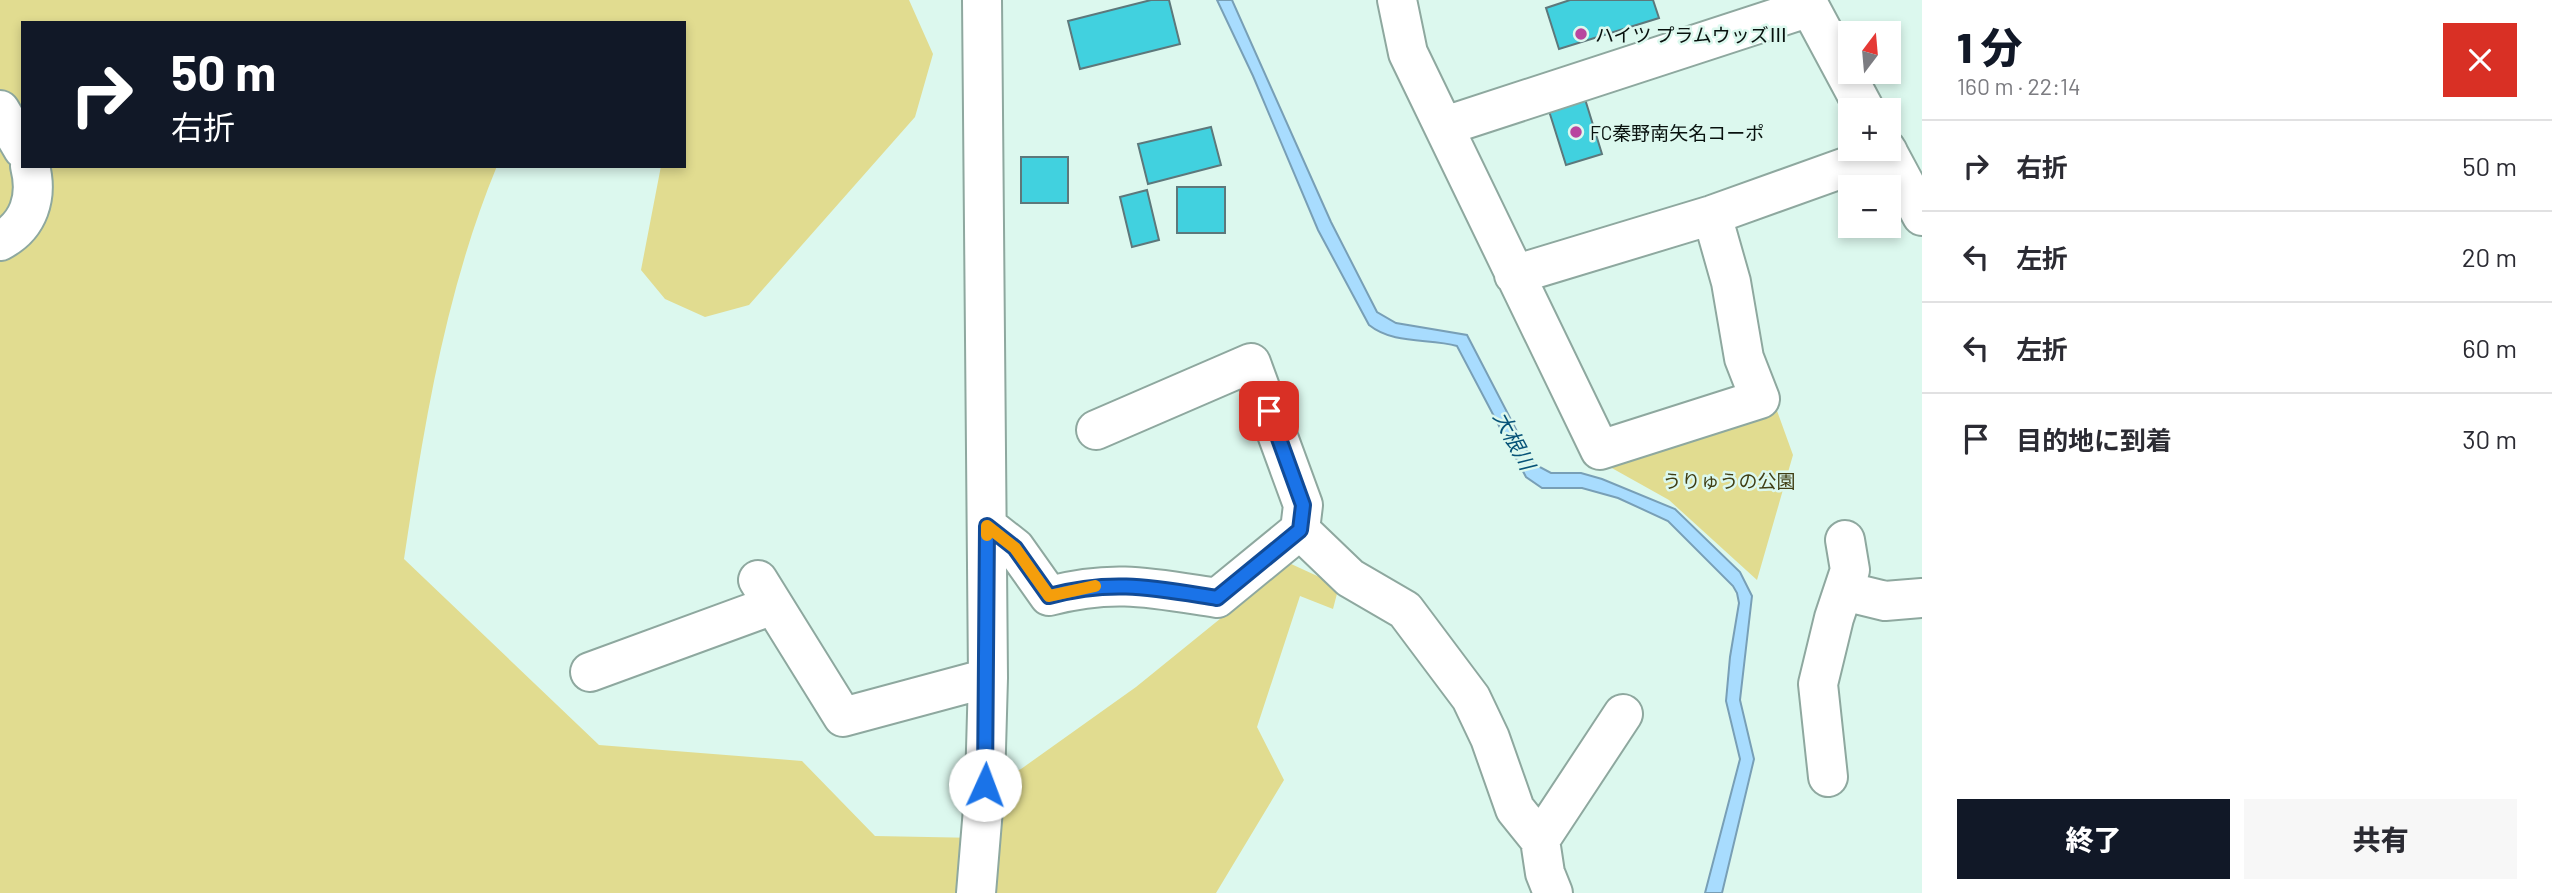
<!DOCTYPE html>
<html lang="ja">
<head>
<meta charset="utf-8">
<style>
	:root { --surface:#fff; --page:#f7f7f7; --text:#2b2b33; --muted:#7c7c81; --line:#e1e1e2; --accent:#111827 }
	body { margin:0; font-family:Barlow,"Noto Sans JP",sans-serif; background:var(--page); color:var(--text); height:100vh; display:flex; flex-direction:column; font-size:26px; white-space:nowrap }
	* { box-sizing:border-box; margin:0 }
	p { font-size:23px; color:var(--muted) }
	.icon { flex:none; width:38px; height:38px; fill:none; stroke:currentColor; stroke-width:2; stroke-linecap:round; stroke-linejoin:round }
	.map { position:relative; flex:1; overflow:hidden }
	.drawer { display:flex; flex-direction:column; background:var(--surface); width:630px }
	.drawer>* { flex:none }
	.hud { position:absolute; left:21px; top:21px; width:665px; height:147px; border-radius:0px; box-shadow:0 4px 10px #0003; background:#111827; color:#fff; overflow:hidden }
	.needle { width:46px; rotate:16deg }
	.tools { position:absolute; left:1838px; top:21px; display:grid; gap:14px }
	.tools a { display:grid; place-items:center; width:63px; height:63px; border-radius:0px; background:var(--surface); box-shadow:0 4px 10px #0003; font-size:35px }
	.pin { position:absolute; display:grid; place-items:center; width:60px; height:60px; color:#fff; margin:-30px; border-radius:14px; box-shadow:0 4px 10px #0006 }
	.me { position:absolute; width:77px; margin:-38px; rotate:2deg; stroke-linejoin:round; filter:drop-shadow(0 0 5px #0008) }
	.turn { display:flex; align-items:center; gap:24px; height:147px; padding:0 35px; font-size:32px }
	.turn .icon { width:91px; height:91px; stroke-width:2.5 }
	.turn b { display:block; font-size:49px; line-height:60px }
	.round { display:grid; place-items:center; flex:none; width:74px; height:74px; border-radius:0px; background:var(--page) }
	.headline { display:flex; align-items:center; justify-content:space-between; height:119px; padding:0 35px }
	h1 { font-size:42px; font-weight:800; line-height:52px; color:var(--accent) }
	.cta { display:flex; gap:14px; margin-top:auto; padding:14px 35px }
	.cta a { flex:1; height:80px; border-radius:0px; background:var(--accent); color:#fff; font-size:28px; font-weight:800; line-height:80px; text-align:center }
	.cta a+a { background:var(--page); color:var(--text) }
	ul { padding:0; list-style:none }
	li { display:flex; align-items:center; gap:21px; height:91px; padding:0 35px; border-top:2px solid var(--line) }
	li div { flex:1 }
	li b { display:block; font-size:26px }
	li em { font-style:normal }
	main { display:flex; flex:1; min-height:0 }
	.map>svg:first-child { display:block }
	.green { fill:#e1dc90 }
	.water { fill:#a8dcfe; stroke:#789fb6; stroke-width:2 }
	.building { fill:#41d1df; stroke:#5d787b; stroke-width:2 }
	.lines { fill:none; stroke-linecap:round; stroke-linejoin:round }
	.minor-casing { stroke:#8ea89f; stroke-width:42 }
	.minor { stroke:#fff; stroke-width:38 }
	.route-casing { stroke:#114b97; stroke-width:18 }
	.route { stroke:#1a73e8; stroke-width:12 }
	.slow { stroke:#f59e0b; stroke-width:12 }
	.poi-dot { fill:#b8459f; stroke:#dcf8ee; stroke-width:2.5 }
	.labels { text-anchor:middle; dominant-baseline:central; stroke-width:5; stroke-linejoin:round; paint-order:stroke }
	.poi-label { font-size:19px; fill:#08110e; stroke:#dcf8ee; text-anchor:start }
	.park-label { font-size:19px; fill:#403e14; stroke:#dcf8ee }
	.water-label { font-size:21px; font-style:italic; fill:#075378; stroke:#dcf8ee }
</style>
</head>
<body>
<main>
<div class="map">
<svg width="1922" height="893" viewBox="0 0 1922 893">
	<rect width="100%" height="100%" fill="#dcf8ee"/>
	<!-- green -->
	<path class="green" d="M 0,0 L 909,0 L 933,54 L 915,117 L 749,305 L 705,317 L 665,299 L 641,270 L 661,166 L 684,166 L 684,23 L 23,23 L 23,166 L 497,166 C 445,292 424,426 404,559 L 599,745 L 802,761 L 875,836 L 980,838 L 985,785 L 1021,769 L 1136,687 L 1289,563 L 1339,586 L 1333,609 L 1300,596 L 1257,727 L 1284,780 L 1216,893 L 0,893 Z
		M 1776,408 L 1793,455 L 1757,580 L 1669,500 L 1601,462 Z"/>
	<!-- water -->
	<path class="water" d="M 1217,0 L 1232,0 L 1331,222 L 1377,312 L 1396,323 L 1467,335 L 1534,464 L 1551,473 L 1581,473 L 1602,479 L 1675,509 L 1740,572 L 1752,596 L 1740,700 L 1754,759 L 1722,893 L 1705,893 L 1740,759 L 1726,701 L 1730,657 L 1739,603 L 1737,593 L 1733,586 L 1668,521 L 1618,498 L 1582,488 L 1542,488 L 1526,477 L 1457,346 C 1429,338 1394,345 1369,325 L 1318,230 L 1253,76 Z"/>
	<!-- building -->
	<path class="building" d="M 1151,0 L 1169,0 L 1180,44 L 1080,69 L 1068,21 Z
		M 1570,0 L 1653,0 L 1659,18 L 1559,49 L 1546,8 Z
		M 1585,99 L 1602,154 L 1566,165 L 1549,111 Z
		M 1211,127 L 1221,165 L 1148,184 L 1138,144 Z
		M 1021,157 L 1068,157 L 1068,203 L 1021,203 Z
		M 1177,187 L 1225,187 L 1225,233 L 1177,233 Z
		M 1147,190 L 1159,240 L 1132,247 L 1120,197 Z"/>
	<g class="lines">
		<!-- minor casing -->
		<g class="minor-casing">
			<path id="minor" d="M 1397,0 L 1408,53 L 1600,450 L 1760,399 L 1744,358 L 1731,282 L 1712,215
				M 1806,0 L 1865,110
				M 0,110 L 23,149
				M 1445,126 L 1810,7
				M 1886,149 L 1922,216
				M 0,241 C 29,226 38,197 30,166
				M 1514,275 L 1712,215 L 1888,152
				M 1096,430 L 1251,363 L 1303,505 L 1300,530
				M 987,526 L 1015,548 L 1049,596 C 1115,579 1151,588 1217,598 L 1300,530 L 1350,578 L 1405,610 L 1471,698 L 1490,738 L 1515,809 L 1540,840 L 1545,873 L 1553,893
				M 758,580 L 843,717 L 988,678
				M 1844,591 L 1885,601 L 1922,598
				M 590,672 L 773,605
				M 1828,777 L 1818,684 L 1834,618 L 1850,570 L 1845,540
				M 1540,840 L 1623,714
				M 976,893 L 985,785 L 988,678 L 982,0"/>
		</g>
		<!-- minor -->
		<use href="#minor" class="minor"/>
	</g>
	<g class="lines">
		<!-- route casing -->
		<g class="route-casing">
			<path id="route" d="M 985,785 L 987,526 L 1015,548 L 1049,596 C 1113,579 1153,588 1217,598 L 1300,530 L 1303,505 L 1269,411"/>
		</g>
		<!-- route -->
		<use href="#route" class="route"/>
		<!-- slow -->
		<path class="slow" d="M 987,535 L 987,526 L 1015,548 L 1049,596 L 1095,586"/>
	</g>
	<!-- markers -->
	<g class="poi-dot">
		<circle cx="1581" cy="34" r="7"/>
		<circle cx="1576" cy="132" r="7"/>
	</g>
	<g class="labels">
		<!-- poi labels -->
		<g class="poi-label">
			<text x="1595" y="34">ハイツ プラムウッズⅢ</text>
			<text x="1590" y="132">FC秦野南矢名コーポ</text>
		</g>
		<!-- park labels -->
		<g class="park-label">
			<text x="1729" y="480">うりゅうの公園</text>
		</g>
		<!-- water labels -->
		<g class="water-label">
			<text transform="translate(1515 440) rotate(62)">大根川</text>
		</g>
	</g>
</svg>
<div class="tools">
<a><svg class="needle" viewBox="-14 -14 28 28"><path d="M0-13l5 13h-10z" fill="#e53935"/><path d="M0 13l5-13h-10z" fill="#7c7c81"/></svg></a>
<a>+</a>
<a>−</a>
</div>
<div class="pin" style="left:1269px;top:411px;background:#d93025"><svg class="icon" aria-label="arrive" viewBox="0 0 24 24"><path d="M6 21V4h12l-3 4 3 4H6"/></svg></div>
<svg class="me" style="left:985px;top:785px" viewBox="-20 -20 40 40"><circle r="19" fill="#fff"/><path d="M0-13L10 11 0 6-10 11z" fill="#1a73e8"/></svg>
<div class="hud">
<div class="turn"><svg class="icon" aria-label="right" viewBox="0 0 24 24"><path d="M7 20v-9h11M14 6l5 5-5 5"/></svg><div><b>50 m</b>右折</div></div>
</div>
</div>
<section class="drawer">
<div class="headline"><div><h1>1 分</h1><p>160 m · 22:14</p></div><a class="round" style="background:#d93025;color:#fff"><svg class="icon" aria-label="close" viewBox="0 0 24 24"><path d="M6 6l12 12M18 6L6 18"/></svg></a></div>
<ul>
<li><svg class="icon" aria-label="right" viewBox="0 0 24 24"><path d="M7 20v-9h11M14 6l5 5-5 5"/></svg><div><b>右折</b></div><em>50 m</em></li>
<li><svg class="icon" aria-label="left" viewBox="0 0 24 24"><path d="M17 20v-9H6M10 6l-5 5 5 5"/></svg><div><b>左折</b></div><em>20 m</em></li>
<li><svg class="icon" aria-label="left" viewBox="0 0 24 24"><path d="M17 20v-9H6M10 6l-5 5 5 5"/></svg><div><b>左折</b></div><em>60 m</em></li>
<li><svg class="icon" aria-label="arrive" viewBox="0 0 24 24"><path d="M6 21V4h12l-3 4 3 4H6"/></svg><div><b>目的地に到着</b></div><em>30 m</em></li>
</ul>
<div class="cta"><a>終了</a><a>共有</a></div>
</section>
</main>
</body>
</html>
